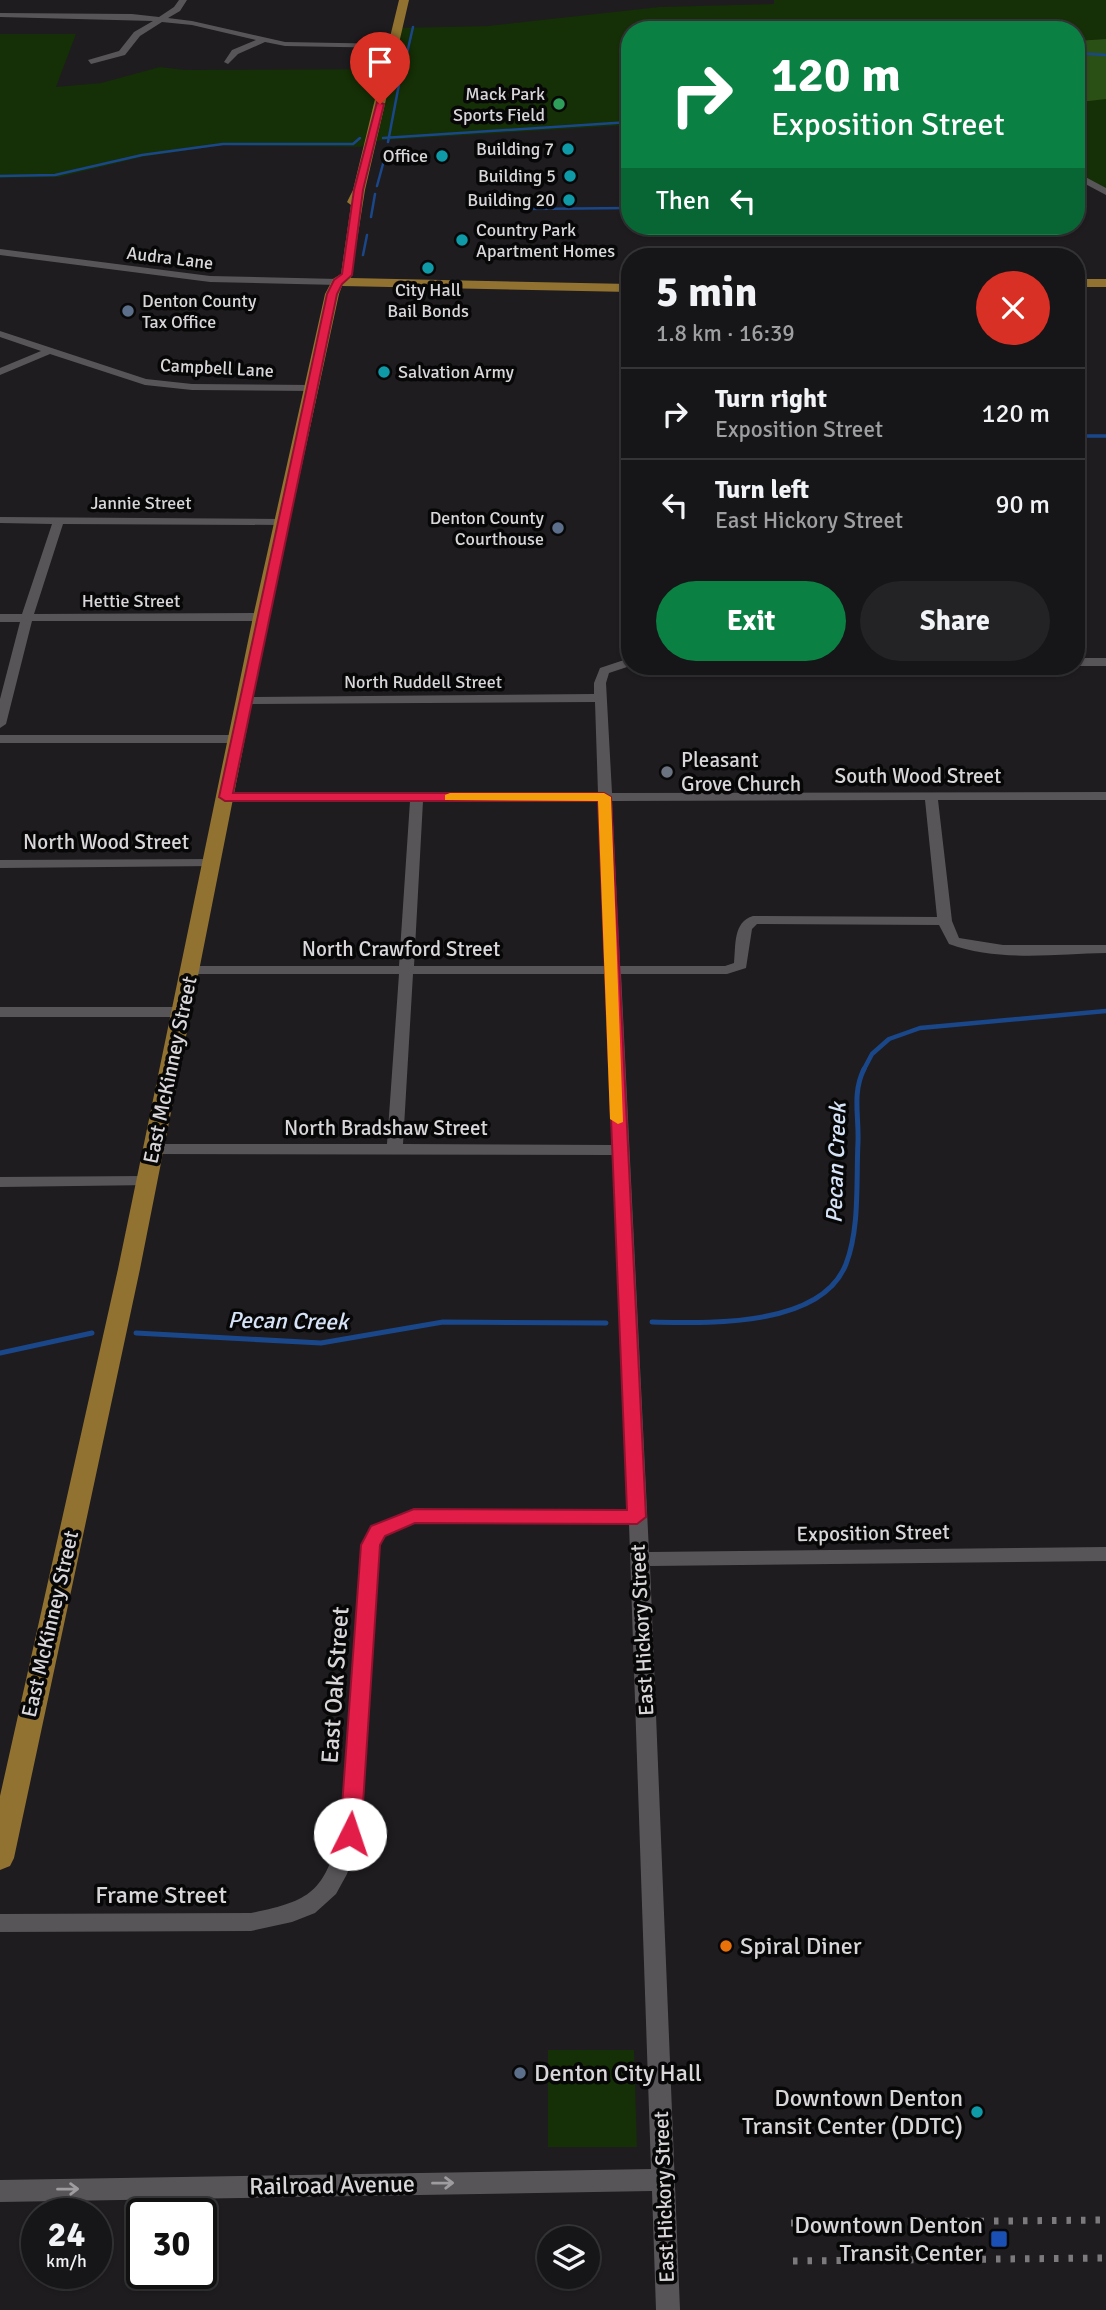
<!DOCTYPE html>
<html lang="en">
<head>
<meta charset="utf-8">
<style>
	:root { --surface:#161517; --page:#232224; --text:#f1f3f6; --muted:#9e9fa1; --line:#353436; --accent:#0b8043 }
	body { margin:0; font-family:Signika,sans-serif; background:var(--page); color:var(--text); height:100vh; display:flex; flex-direction:column; font-size:26px; white-space:nowrap }
	* { box-sizing:border-box; margin:0 }
	p { font-size:23px; color:var(--muted) }
	.icon { flex:none; width:38px; height:38px; fill:none; stroke:currentColor; stroke-width:2; stroke-linecap:round; stroke-linejoin:round }
	.map { position:relative; flex:1; overflow:hidden }
	.panel { position:absolute; left:621px; top:248px; width:464px; height:427px; display:flex; flex-direction:column; background:var(--surface); border-radius:28px; box-shadow:0 2px 5px #0004,0 0 0 2px var(--line) }
	.panel>* { flex:none }
	.guide { position:absolute; left:621px; top:21px; width:464px; height:214px; border-radius:28px; box-shadow:0 2px 5px #0004,0 0 0 2px var(--line); background:#0b8043; color:#fff; overflow:hidden }
	.tools { position:absolute; left:537px; top:2226px; display:grid; gap:14px }
	.tools a { display:grid; place-items:center; width:63px; height:63px; border-radius:50%; background:var(--surface); box-shadow:0 2px 5px #0004,0 0 0 2px var(--line); font-size:35px }
	.speed { position:absolute; left:21px; top:2198px; display:flex; gap:14px; font-size:35px; font-weight:700; text-align:center }
	.speed>* { display:grid; place-content:center; width:91px; height:91px; border-radius:50%; background:var(--surface); box-shadow:0 2px 5px #0004,0 0 0 2px var(--line); line-height:1 }
	.speed small { font-size:18px; font-weight:400 }
	.speed .limit { border:4px solid #111; border-radius:10px; background:#fff; color:#111 }
	.pin { position:absolute; display:grid; place-items:center; width:60px; height:60px; color:#fff; margin:-72px -30px; border-radius:50% 50% 50% 0; rotate:-45deg; box-shadow:0 0 7px #0007 }
	.pin .icon { rotate:45deg }
	.me { position:absolute; width:77px; margin:-38px; rotate:4deg; stroke-linejoin:round; filter:drop-shadow(0 0 5px #0008) }
	.turn { display:flex; align-items:center; gap:24px; height:147px; padding:0 35px; font-size:32px }
	.turn .icon { width:91px; height:91px; stroke-width:2.5 }
	.turn b { display:block; font-size:49px; line-height:60px }
	.then { display:flex; align-items:center; height:66px; padding:0 35px; background:#0003; gap:14px; font-size:26px }
	.round { display:grid; place-items:center; flex:none; width:74px; height:74px; border-radius:37px; background:var(--page) }
	.headline { display:flex; align-items:center; justify-content:space-between; height:119px; padding:0 35px }
	h1 { font-size:42px; font-weight:800; line-height:52px }
	.action { display:flex; gap:14px; margin-top:auto; padding:14px 35px }
	.action a { flex:1; height:80px; border-radius:42px; background:var(--accent); color:#fff; font-size:28px; font-weight:800; line-height:80px; text-align:center }
	.action a+a { background:var(--page); color:var(--text) }
	ul { padding:0; list-style:none }
	li { display:flex; align-items:center; gap:21px; height:91px; padding:0 35px; border-top:2px solid var(--line) }
	li div { flex:1 }
	li b { display:block; font-size:26px }
	li em { font-style:normal }
	.map>svg:first-child { display:block }
	.green { fill:#152f06 }
	.forest { fill:#2b5016 }
	.lines { fill:none; stroke-linecap:round; stroke-linejoin:round }
	.stream-far3 { stroke:#1a478a; stroke-width:2.5 }
	.stream-far2 { stroke:#1a478a; stroke-width:3.5 }
	.stream-far1 { stroke:#1a478a; stroke-width:4.5 }
	.stream { stroke:#1a478a; stroke-width:5 }
	.minor { fill:#585559; fill-rule:evenodd }
	.major { fill:#917230; fill-rule:evenodd }
	.rail { stroke:#7c7a7d; stroke-width:7; stroke-dasharray:4.5 10; stroke-linecap:butt }
	.oneway { stroke:#9e9c9f }
	.route { fill:#e11d48; stroke:#92132f; stroke-width:2 }
	.slow { fill:#f59e0b }
	.leisure-dot { fill:#2e9e5b; stroke:#080708; stroke-width:2.5 }
	.culture-dot { fill:#0f9aa8; stroke:#080708; stroke-width:2.5 }
	.service-dot { fill:#5c6f8a; stroke:#080708; stroke-width:2.5 }
	.worship-dot { fill:#6b7280; stroke:#080708; stroke-width:2.5 }
	.food-dot { fill:#e8710a; stroke:#080708; stroke-width:2.5 }
	.transit-dot { fill:#1a4fb4; stroke:#080708; stroke-width:2.5 }
	.labels { text-anchor:middle; dominant-baseline:central; stroke-width:7; stroke-linejoin:round; paint-order:stroke }
	.far-poi-label { font-size:18px; fill:#d8d6d9; stroke:#080708; text-anchor:end }
	.far-street-label { font-size:18px; fill:#d8d6d9; stroke:#080708 }
	.poi-label { font-size:21px; fill:#d8d6d9; stroke:#080708; text-anchor:start }
	.street-label { font-size:21px; fill:#d8d6d9; stroke:#080708 }
	.water-label { font-size:23px; font-style:italic; fill:#d6e3f7; stroke:#080708 }
	.near-street-label { font-size:24px; fill:#d8d6d9; stroke:#080708 }
	.near-poi-label { font-size:24px; fill:#d8d6d9; stroke:#080708; text-anchor:start }
</style>
</head>
<body>
<div class="map">
<svg width="1106" height="2310" viewBox="0 0 1106 2310">
	<rect width="100%" height="100%" fill="#1e1c1f"/>
	<!-- green -->
	<path class="green" d="M 774,0 L 1106,0 L 1106,39 L 1076,41 L 1076,30 L 630,30 L 630,125 L 371,141 L 361,147 L 223,145 L 142,157 L 60,177 L 0,178 L 0,34 L 76,34 L 56,87 L 101,83 L 160,67 L 185,70 L 388,69 L 397,28 L 488,26 L 659,7 L 774,4 Z
		M 1092,99 L 1106,99 L 1106,192 L 1076,175 L 1076,117 L 1081,115 L 1080,102 Z
		M 548,2050 L 634,2050 L 637,2147 L 548,2147 Z"/>
	<!-- forest -->
	<path class="forest" d="M 1106,39 L 1106,99 L 1080,102 L 1081,115 L 1076,117 L 1076,41 Z"/>
	<g class="lines">
		<!-- stream-far3 -->
		<path class="stream-far3" d="M 1076,53 L 1106,55
			M 402,75 L 413,27
			M 383,138 L 630,122
			M 388,142 L 400,79
			M 0,176 L 55,175 L 142,155 L 223,144 L 353,144 L 360,138
			M 377,186 L 386,153
			M 523,209 L 630,208
			M 371,217 L 375,194
			M 363,255 L 367,235"/>
		<!-- stream-far2 -->
		<path class="stream-far2" d="M 1076,436 L 1106,436"/>
		<!-- stream-far1 -->
		<path class="stream-far1" d="M 863,1071 L 872,1054 L 889,1039 L 920,1028 L 1106,1011"/>
		<!-- stream -->
		<path class="stream" d="M 652,1322 C 707,1323 821,1328 846,1264 C 860,1228 856,1180 858,1142 C 859,1116 852,1093 864,1069
			M 136,1333 L 321,1343 L 443,1322 L 606,1323
			M 0,1353 L 92,1333"/>
		<!-- minor -->
		<path class="minor" d="M 179,0 L 187,0 L 180,11 L 168,18 L 192,21 L 285,42 L 394,44 L 398,46 L 394,48 L 285,46 L 265,42 L 238,54 L 228,64 L 224,62 L 232,50 L 256,40 L 192,25 L 162,22 L 140,36 L 125,55 L 91,64 L 88,60 L 119,51 L 134,32 L 153,21 L 0,17 L 0,13 L 132,14 L 159,17 L 174,7 Z
			M 1076,172 L 1106,188 L 1106,195 L 1076,179 Z
			M 0,249 L 210,276 L 338,279 L 343,282 L 338,285 L 210,282 L 0,255 Z
			M 0,331 L 146,379 L 192,384 L 313,385 L 318,388 L 313,391 L 192,390 L 145,385 L 50,354 L 0,375 L 0,368 L 41,351 L 0,337 Z
			M 0,517 L 283,519 L 289,522 L 283,525 L 63,524 L 34,614 L 261,613 L 267,617 L 261,621 L 32,621 L 6,724 L 0,728 L 0,699 L 20,622 L 0,622 L 0,614 L 22,614 L 52,524 L 0,523 Z
			M 630,658 L 630,666 L 609,673 L 606,683 L 612,793 L 1106,792 L 1106,800 L 938,800 L 952,921 L 959,938 L 1003,945 L 1106,945 L 1106,953 C 1056,954 997,962 949,944 L 939,925 L 757,924 L 752,929 L 746,968 L 727,974 L 621,974 L 649,1552 L 1106,1547 L 1106,1561 L 650,1566 L 680,2310 L 656,2310 L 652,2191 L 0,2202 L 0,2180 L 651,2169 L 629,1524 L 415,1523 L 385,1536 L 380,1545 L 360,1834 L 347,1874 L 336,1894 L 315,1913 L 292,1922 L 251,1931 L 0,1932 L 0,1914 L 251,1913 C 310,1901 323,1893 340,1834 L 362,1545 L 372,1526 L 413,1509 L 629,1510 L 614,1155 L 152,1154 L 144,1149 L 152,1144 L 387,1144 L 399,974 L 191,974 L 184,970 L 191,966 L 399,966 L 410,801 L 225,801 L 220,800 L 220,794 L 598,793 L 595,702 L 246,704 L 242,703 L 242,697 L 594,694 L 594,683 L 600,668 ZM 925,800 L 937,917 L 753,916 C 733,922 736,945 734,963 L 725,966 L 620,966 L 612,801 ZM 423,801 L 599,801 L 606,966 L 414,966 ZM 413,974 L 606,974 L 613,1145 L 403,1144 Z
			M 1076,658 L 1106,658 L 1106,666 L 1076,666 Z
			M 0,735 L 237,735 L 243,739 L 237,743 L 0,743 Z
			M 212,859 L 219,863 L 217,866 L 0,868 L 0,860 Z
			M 0,1007 L 182,1007 L 189,1012 L 182,1017 L 0,1017 Z
			M 146,1176 L 152,1177 L 154,1181 L 152,1185 L 0,1187 L 0,1177 Z"/>
		<!-- major -->
		<path class="major" d="M 399,0 L 409,0 L 365,190 L 351,278 L 630,284 L 630,292 L 342,286 L 339,294 L 269,617 L 140,1269 L 14,1858 L 10,1866 L 0,1870 L 0,1796 L 118,1269 L 253,617 L 325,294 L 333,279 L 341,274 L 351,205 L 347,202 L 353,190 Z
			M 1076,279 L 1106,279 L 1106,287 L 1076,287 Z"/>
		<!-- rail -->
		<path class="rail" d="M 791,2223 L 1106,2220
			M 793,2261 L 1106,2258"/>
	</g>
	<!-- one-way arrows -->
	<defs><path id="oneway-shaft" d="M-6 0H5M1.5-3L5.5 0L1.5 3" fill="none" stroke-width="1.6" stroke-linecap="round" stroke-linejoin="round" transform="scale(1.75)"/></defs>
	<g class="oneway">
		<use href="#oneway-shaft" transform="translate(443 2183) rotate(-1)"/>
		<use href="#oneway-shaft" transform="translate(68 2189) rotate(-1)"/>
	</g>
	<!-- route -->
	<path class="route" d="M 377,102 L 384,104 L 363,190 L 352,275 L 342,284 L 337,294 L 233,793 L 604,793 L 611,797 L 646,1517 L 637,1524 L 415,1523 L 385,1536 L 380,1545 L 361,1834 L 358,1840 L 350,1842 L 343,1840 L 340,1834 L 361,1545 L 371,1526 L 414,1509 L 627,1510 L 598,801 L 225,801 L 219,797 L 327,294 L 334,280 L 342,274 L 354,190 Z"/>
	<!-- slow -->
	<path class="slow" d="M 450,793 L 604,793 L 611,797 L 623,1122 L 618,1124 L 610,1119 L 598,801 L 445,800 L 445,795 Z"/>
	<!-- markers -->
	<circle class="leisure-dot" cx="559" cy="104" r="7"/>
	<g class="culture-dot">
		<circle cx="568" cy="149" r="7"/>
		<circle cx="442" cy="156" r="7"/>
		<circle cx="570" cy="176" r="7"/>
		<circle cx="569" cy="200" r="7"/>
		<circle cx="462" cy="240" r="7"/>
		<circle cx="428" cy="268" r="7"/>
		<circle cx="384" cy="372" r="7"/>
		<circle cx="977" cy="2112" r="7"/>
	</g>
	<g class="service-dot">
		<circle cx="128" cy="311" r="7"/>
		<circle cx="558" cy="528" r="7"/>
		<circle cx="520" cy="2073" r="7"/>
	</g>
	<circle class="worship-dot" cx="667" cy="772" r="7"/>
	<circle class="food-dot" cx="726" cy="1946" r="7"/>
	<rect class="transit-dot" x="990" y="2230" width="18" height="18" rx="3.5"/>
	<g class="labels">
		<!-- far-poi labels -->
		<g class="far-poi-label">
			<text x="545" y="94">Mack Park<tspan x="545" dy="21">Sports Field</tspan></text>
			<text x="554" y="149">Building 7</text>
			<text x="428" y="156">Office</text>
			<text x="556" y="176">Building 5</text>
			<text x="555" y="200">Building 20</text>
			<text x="476" y="230" text-anchor="start">Country Park<tspan x="476" dy="21">Apartment Homes</tspan></text>
			<text x="428" y="290" text-anchor="middle">City Hall<tspan x="428" dy="21">Bail Bonds</tspan></text>
			<text x="142" y="301" text-anchor="start">Denton County<tspan x="142" dy="21">Tax Office</tspan></text>
			<text x="398" y="372" text-anchor="start">Salvation Army</text>
			<text x="544" y="518">Denton County<tspan x="544" dy="21">Courthouse</tspan></text>
		</g>
		<!-- far-street labels -->
		<g class="far-street-label">
			<text transform="translate(170 258) rotate(7)">Audra Lane</text>
			<text transform="translate(217 368) rotate(3)">Campbell Lane</text>
			<text x="141" y="503">Jannie Street</text>
			<text x="131" y="601">Hettie Street</text>
			<text x="423" y="682">North Ruddell Street</text>
		</g>
		<!-- poi labels -->
		<g class="poi-label">
			<text x="681" y="760">Pleasant<tspan x="681" dy="24">Grove Church</tspan></text>
		</g>
		<!-- street labels -->
		<g class="street-label">
			<text x="918" y="776">South Wood Street</text>
			<text x="106" y="842">North Wood Street</text>
			<text x="401" y="949">North Crawford Street</text>
			<text transform="translate(170 1070) rotate(-78)">East McKinney Street</text>
			<text x="386" y="1128">North Bradshaw Street</text>
			<text transform="translate(873 1533) rotate(-1)">Exposition Street</text>
			<text transform="translate(50 1624) rotate(-77)">East McKinney Street</text>
			<text transform="translate(642 1630) rotate(-93)">East Hickory Street</text>
			<text transform="translate(664 2197) rotate(-92)">East Hickory Street</text>
		</g>
		<!-- water labels -->
		<g class="water-label">
			<text transform="translate(836 1163) rotate(-88)">Pecan Creek</text>
			<text transform="translate(288 1321) rotate(1)">Pecan Creek</text>
		</g>
		<!-- near-street labels -->
		<g class="near-street-label">
			<text transform="translate(335 1685) rotate(-86)">East Oak Street</text>
			<text x="161" y="1895">Frame Street</text>
			<text transform="translate(332 2185) rotate(-1)">Railroad Avenue</text>
		</g>
		<!-- near-poi labels -->
		<g class="near-poi-label">
			<text x="740" y="1946">Spiral Diner</text>
			<text x="534" y="2073">Denton City Hall</text>
			<text x="963" y="2098" text-anchor="end">Downtown Denton<tspan x="963" dy="28">Transit Center (DDTC)</tspan></text>
			<text x="983" y="2225" text-anchor="end">Downtown Denton<tspan x="983" dy="28">Transit Center</tspan></text>
		</g>
	</g>
</svg>
<div class="tools">
<a><svg class="icon" aria-label="layers" viewBox="0 0 24 24"><path d="M12 4l9 5-9 5-9-5zM3 14l9 5 9-5"/></svg></a>
</div>
<div class="speed"><div>24<small>km/h</small></div><div class="limit">30</div></div>
<div class="pin" style="left:380px;top:104px;background:#d93025"><svg class="icon" aria-label="arrive" viewBox="0 0 24 24"><path d="M6 21V4h12l-3 4 3 4H6"/></svg></div>
<svg class="me" style="left:350px;top:1834px" viewBox="-20 -20 40 40"><circle r="19" fill="#fff"/><path d="M0-13L10 11 0 6-10 11z" fill="#e11d48"/></svg>
<div class="guide">
<div class="turn"><svg class="icon" aria-label="right" viewBox="0 0 24 24"><path d="M7 20v-9h11M14 6l5 5-5 5"/></svg><div><b>120 m</b>Exposition Street</div></div>
<div class="then">Then<svg class="icon" aria-label="left" viewBox="0 0 24 24"><path d="M17 20v-9H6M10 6l-5 5 5 5"/></svg></div>
</div>
<section class="panel">
<div class="headline"><div><h1>5 min</h1><p>1.8 km · 16:39</p></div><a class="round" style="background:#d93025;color:#fff"><svg class="icon" aria-label="close" viewBox="0 0 24 24"><path d="M6 6l12 12M18 6L6 18"/></svg></a></div>
<ul>
<li><svg class="icon" aria-label="right" viewBox="0 0 24 24"><path d="M7 20v-9h11M14 6l5 5-5 5"/></svg><div><b>Turn right</b><p>Exposition Street</p></div><em>120 m</em></li>
<li><svg class="icon" aria-label="left" viewBox="0 0 24 24"><path d="M17 20v-9H6M10 6l-5 5 5 5"/></svg><div><b>Turn left</b><p>East Hickory Street</p></div><em>90 m</em></li>
</ul>
<div class="action"><a>Exit</a><a>Share</a></div>
</section>
</div>
</body>
</html>
